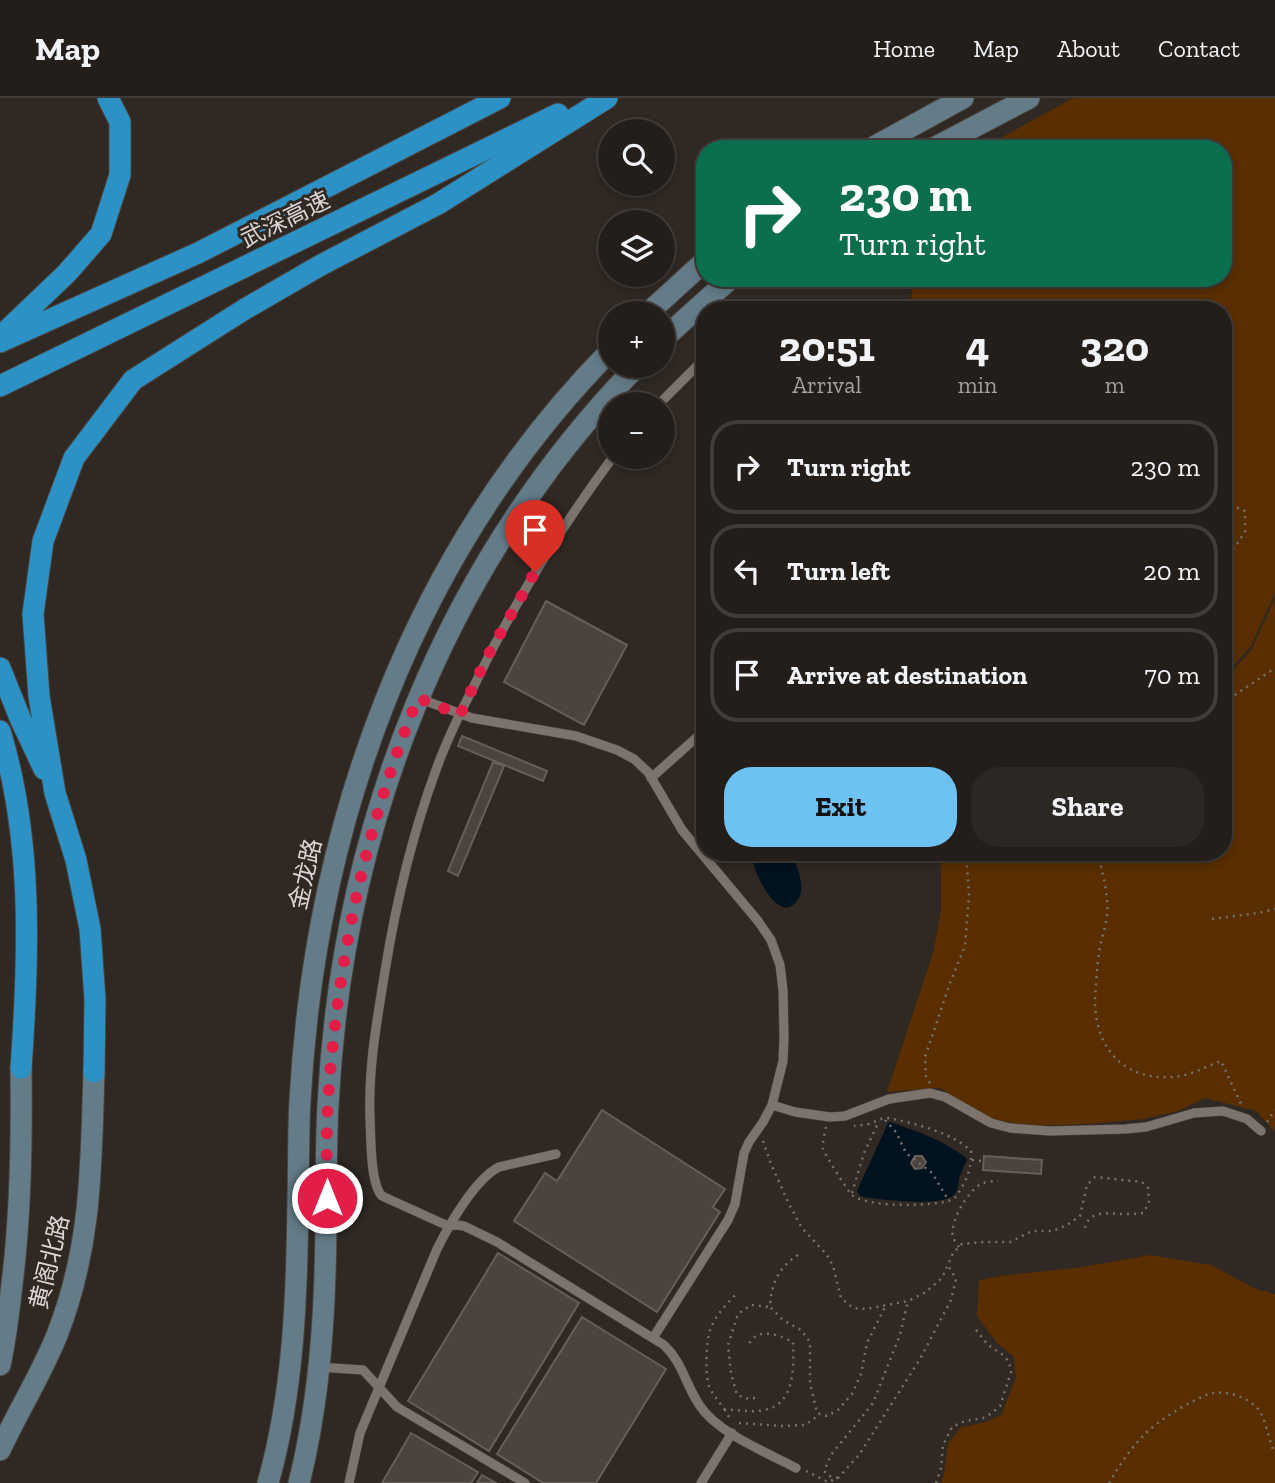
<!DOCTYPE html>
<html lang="en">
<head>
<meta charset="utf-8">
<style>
	:root { --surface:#231e1a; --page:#2b2723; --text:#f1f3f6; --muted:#a3a2a2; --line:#403c39; --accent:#6ec2f3 }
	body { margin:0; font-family:"Zilla Slab","Noto Sans SC",serif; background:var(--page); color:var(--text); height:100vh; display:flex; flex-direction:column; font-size:26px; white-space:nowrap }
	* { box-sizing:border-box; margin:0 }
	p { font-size:23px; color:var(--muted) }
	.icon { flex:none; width:38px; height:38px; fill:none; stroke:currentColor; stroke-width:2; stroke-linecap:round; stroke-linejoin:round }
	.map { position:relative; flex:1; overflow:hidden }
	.details { position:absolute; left:696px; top:203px; width:536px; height:560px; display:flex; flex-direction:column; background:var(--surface); border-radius:28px; box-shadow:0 4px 10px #0003,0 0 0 2px var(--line) }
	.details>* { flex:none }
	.guide { position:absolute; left:696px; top:42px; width:536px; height:147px; border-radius:28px; box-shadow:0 4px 10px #0003,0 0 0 2px var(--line); background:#0b6e4f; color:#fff; overflow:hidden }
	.tools { position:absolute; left:598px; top:21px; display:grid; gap:14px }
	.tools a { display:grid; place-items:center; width:77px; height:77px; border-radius:50%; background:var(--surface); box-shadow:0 4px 10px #0003,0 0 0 2px var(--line); font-size:35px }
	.pin { position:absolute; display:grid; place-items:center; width:60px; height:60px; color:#fff; margin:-72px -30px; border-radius:50% 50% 50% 0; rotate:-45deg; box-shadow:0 0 7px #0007 }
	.pin .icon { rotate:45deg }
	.me { position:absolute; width:77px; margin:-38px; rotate:0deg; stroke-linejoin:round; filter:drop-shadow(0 0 5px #0008) }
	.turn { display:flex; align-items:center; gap:24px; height:147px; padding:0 28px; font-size:32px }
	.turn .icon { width:91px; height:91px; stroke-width:2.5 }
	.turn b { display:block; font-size:49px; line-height:60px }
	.eta { display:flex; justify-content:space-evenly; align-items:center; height:119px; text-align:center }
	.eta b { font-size:42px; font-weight:800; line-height:49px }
	.button { display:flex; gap:14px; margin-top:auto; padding:14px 28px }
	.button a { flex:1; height:80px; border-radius:28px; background:var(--accent); color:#111; font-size:28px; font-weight:800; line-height:80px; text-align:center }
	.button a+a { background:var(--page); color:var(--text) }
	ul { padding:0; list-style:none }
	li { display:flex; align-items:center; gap:21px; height:94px; margin:0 14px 10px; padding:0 14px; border:4px solid var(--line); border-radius:28px }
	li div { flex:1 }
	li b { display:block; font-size:26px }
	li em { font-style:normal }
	header { display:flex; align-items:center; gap:42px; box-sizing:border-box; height:98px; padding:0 35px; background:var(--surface); border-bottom:2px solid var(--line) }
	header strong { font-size:33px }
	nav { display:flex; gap:38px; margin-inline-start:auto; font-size:24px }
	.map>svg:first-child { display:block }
	.green { fill:#592e01 }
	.water { fill:#00121e }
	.building { fill:#4b443e; stroke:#675e58; stroke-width:2 }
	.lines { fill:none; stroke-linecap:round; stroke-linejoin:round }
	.lane-casing { stroke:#4a4440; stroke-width:10 }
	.secondary-casing { stroke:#4a4440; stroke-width:23 }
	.highway-casing { stroke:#4a4440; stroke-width:23 }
	.path { stroke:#77716d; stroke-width:2.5; stroke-dasharray:2 5; stroke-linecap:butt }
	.lane { stroke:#7c736d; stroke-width:9 }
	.secondary { stroke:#647c88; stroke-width:21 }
	.highway { stroke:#2c92c6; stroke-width:21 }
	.route { stroke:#e11d48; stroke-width:12; stroke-dasharray:0 21.6 }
	.labels { text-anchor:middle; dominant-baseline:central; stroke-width:6; stroke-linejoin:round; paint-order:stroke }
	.street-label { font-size:24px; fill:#dbd6d3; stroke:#2f2823 }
</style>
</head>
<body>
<header>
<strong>Map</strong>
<nav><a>Home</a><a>Map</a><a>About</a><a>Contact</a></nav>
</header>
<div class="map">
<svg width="1275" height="1385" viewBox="0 0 1275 1385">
	<rect width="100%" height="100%" fill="#2f2823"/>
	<!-- green -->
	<path class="green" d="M 1073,0 L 1275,0 L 1275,495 L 1251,548 L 1223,580 L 1223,212 L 910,212 L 913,180 L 1223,180 L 1223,51 L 985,51 L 999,41 Z
		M 1275,500 L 1275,1034 L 1256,1013 L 1205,1000 L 1178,1013 L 1144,1021 L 1088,1026 L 1032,1028 L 991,1021 L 940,990 L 887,994 L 933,855 L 941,813 L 941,758 L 939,754 L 1223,754 L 1223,583 L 1252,551 Z
		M 1150,1157 L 1211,1167 L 1256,1191 L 1275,1196 L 1275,1385 L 941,1385 L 944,1376 L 948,1345 L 961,1329 L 986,1324 L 1001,1317 L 1016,1280 L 1014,1259 L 997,1245 L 977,1218 L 979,1182 L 1000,1178 L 1082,1169 Z"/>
	<!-- water -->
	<path class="water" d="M 751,754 L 791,754 C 797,768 809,794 794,806 C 791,809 788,810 784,809 C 769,807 751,768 751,754 Z
		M 890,1024 C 917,1033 942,1042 965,1059 L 967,1062 C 964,1067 962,1072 960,1078 C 958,1083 959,1090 956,1094 C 947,1111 880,1101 863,1099 L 859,1097 L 857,1093 L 888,1025 Z"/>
	<!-- building -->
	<path class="building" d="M 546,503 L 627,547 L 584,627 L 504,584 Z
		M 462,638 L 547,673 L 543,683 L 458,648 Z
		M 493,664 L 504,668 L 458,778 L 448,773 Z
		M 602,1012 L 725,1091 L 713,1109 L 720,1114 L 657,1214 L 514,1123 L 545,1075 L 557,1083 Z
		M 915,1058 L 922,1058 L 926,1064 L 922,1070 L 915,1071 L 911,1065 Z
		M 984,1058 L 1042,1062 L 1041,1076 L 983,1072 Z
		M 498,1155 L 579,1205 L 489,1353 L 408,1303 Z
		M 582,1219 L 666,1271 L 596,1385 L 543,1385 L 497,1356 Z
		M 411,1335 L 478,1374 L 471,1385 L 382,1385 Z
		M 482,1377 L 496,1385 L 477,1385 Z"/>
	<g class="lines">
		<!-- lane casing -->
		<g class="lane-casing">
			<path id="lane" d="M 659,306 L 705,260
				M 613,359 C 559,432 512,508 473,590 C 459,617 446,644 436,672 C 412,737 396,805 385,873 C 377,922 368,971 370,1020 C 371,1038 370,1086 382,1098 L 448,1128 L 456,1127 L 464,1128 L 497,1144 L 664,1247 C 683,1265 685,1286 700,1308 C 718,1335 766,1354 796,1370
				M 418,600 L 472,620 L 576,638 L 617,652 L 634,661 L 648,674 L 682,732 L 758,823 L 771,842 L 780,867 L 783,892 L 784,940 L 783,963 L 772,1007 L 763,1024 L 749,1044 L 744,1055 L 735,1106 L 728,1122 L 653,1240
				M 651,680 L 705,632
				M 772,1007 L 795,1014 L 830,1019 L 845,1018 L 889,1001 L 930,995 L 945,999 L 991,1025 L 1010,1030 L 1049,1033 L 1125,1031 L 1146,1029 L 1194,1015 L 1223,1013 L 1247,1021 L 1261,1033
				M 319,1269 L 363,1272 L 397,1309 L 525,1385
				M 349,1385 L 360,1335 L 437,1151 C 449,1127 475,1081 499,1069 L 556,1056
				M 701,1385 L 732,1335"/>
		</g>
		<!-- secondary casing -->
		<g class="secondary-casing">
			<path id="secondary" d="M 870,51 L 963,0
				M 932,51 L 1029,0
				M 648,215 L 705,163
				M 663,241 L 731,180
				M 0,1267 C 6,1240 9,1213 12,1186 C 21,1115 22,1042 21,970
				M 0,1352 C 18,1313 41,1277 57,1237 C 92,1148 91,1067 94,974
				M 268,1385 C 294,1293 297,1196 298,1100 C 299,1068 298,1035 300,1003 C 315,725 413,453 611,252
				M 299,1385 C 316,1317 323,1246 325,1176 C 327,1120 325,1064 328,1007 C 342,731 443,468 637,268"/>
		</g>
		<!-- highway casing -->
		<g class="highway-casing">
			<path id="highway" d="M 1,238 L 67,175 L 101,136 L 120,77 L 120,24 L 108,0
				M 0,244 L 198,155 L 500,0
				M 0,288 L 558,16
				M 0,570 L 20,620 L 44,671
				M 0,633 C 33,741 29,858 21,970
				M 94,974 L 95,901 L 90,831 L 76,762 L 55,695 L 39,598 L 33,516 L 43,443 L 74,360 L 133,282 L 245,211 L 321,167 L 438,106 L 607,0"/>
		</g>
		<!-- path -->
		<path class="path" d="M 1223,412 L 1237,410 L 1245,413 L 1245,434 L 1232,453 L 1223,479
			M 1223,605 L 1275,570
			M 695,729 L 705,726
			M 1098,754 C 1102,775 1109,797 1107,817 C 1106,828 1102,838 1100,849 C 1097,866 1096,885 1095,902 C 1095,954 1128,986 1181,978 C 1194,975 1208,968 1221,963 L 1241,1006
			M 1212,821 L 1258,815 L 1275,811
			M 930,985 L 926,979 L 925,959 L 950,885 L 965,848 L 969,797 L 966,754
			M 885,1022 L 896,1034 L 906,1055 L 932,1075 L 949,1103
			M 1267,1024 L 1275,1012
			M 826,1029 C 825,1035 822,1045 823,1051 C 824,1055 849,1095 852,1097 C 869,1110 935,1109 954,1101 C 965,1087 972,1071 971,1053 C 951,1034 916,1026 889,1020 L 881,1021 L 869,1026 L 854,1028
			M 763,1043 L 771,1066 L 788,1104 L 802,1130 L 827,1157 L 833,1168 L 841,1200 L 853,1210 L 866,1211 L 908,1203 L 926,1194 L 942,1180 L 953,1155 L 962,1146 L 983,1144 L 1010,1144 L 1032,1133 L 1053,1133 L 1067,1127 L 1080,1118 L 1087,1087 L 1095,1079 L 1142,1084 L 1148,1090 L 1149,1105 L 1143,1115 C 1137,1116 1131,1116 1125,1116 C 1107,1116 1087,1110 1084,1135
			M 972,1062 L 981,1063
			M 852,1095 L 864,1055 L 879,1023
			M 959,1149 C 957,1146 954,1142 953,1139 C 949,1124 968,1093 981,1086 C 986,1084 993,1083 998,1083
			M 798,1157 C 778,1170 771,1186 770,1209 L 783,1222 L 801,1232 L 810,1244 L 810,1285 L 817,1315 L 827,1318 L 838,1312 L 852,1296 L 861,1276 L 867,1245 L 886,1207
			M 755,1300 L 749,1301 L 737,1297 L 731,1275 L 728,1247 L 738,1216 L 751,1207 L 770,1209
			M 725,1312 C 719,1304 713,1297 709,1288 C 705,1276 706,1244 710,1232 C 715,1218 726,1207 736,1196
			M 729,1319 L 725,1312 C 738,1311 751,1315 764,1312 C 795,1307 794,1268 793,1244 C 783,1239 767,1232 756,1238 C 754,1239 749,1246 747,1247
			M 739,1325 L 783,1328 L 805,1327 L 820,1316
			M 806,1373 L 828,1384 L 838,1380 L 859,1357 L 920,1261 L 951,1202 L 956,1181 L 948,1167
			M 838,1380 L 829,1378 L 824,1373 L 831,1357 L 873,1305 L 900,1237 L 908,1203
			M 936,1385 L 941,1370 L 943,1347 L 952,1329 L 965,1323 L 983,1320 L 992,1315 L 1000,1308 L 1011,1274 L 1009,1264 L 1003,1257 L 988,1247 L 973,1228
			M 1109,1385 C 1119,1368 1130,1351 1144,1337 C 1155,1324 1198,1298 1213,1295 C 1228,1293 1248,1299 1258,1311 C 1266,1321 1268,1339 1273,1351 L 1275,1353"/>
		<!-- lane -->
		<use href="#lane" class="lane"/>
		<!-- secondary -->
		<use href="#secondary" class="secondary"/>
		<!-- highway -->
		<use href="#highway" class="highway"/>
	</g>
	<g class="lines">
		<!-- route -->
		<path class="route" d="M 327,1100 C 327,1068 326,1036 328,1004 C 337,865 365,729 418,600 L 460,617 L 486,561 L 535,474"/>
	</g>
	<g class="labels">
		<!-- street labels -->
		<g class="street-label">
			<text transform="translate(285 121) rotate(-26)">武深高速</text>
			<text transform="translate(305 776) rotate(-77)">金龙路</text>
			<text transform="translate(49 1164) rotate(-76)">黄阁北路</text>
		</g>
	</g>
</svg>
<div class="tools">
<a><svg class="icon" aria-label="search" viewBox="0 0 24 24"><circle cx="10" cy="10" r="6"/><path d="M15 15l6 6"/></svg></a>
<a><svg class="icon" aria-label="layers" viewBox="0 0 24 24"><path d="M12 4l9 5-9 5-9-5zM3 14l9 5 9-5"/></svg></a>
<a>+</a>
<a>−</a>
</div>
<div class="pin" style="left:535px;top:474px;background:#d93025"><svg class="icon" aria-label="arrive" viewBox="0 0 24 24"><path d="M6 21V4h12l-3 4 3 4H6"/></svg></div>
<svg class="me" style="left:327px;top:1100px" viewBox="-20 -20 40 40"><circle r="17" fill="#e11d48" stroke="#fff" stroke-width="3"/><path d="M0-11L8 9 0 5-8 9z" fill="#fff"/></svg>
<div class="guide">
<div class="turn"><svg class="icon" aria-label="right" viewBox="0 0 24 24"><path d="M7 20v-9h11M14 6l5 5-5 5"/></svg><div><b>230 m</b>Turn right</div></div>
</div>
<section class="details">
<div class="eta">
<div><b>20:51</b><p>Arrival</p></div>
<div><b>4</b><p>min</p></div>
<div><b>320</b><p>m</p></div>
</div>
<ul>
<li><svg class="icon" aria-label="right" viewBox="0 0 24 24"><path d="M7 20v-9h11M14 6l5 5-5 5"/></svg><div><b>Turn right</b></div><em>230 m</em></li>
<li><svg class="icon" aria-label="left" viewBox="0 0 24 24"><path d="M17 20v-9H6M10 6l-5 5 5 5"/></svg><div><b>Turn left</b></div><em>20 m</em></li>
<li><svg class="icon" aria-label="arrive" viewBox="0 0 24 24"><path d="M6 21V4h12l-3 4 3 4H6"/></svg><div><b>Arrive at destination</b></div><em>70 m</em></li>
</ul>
<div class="button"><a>Exit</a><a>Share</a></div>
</section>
</div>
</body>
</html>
